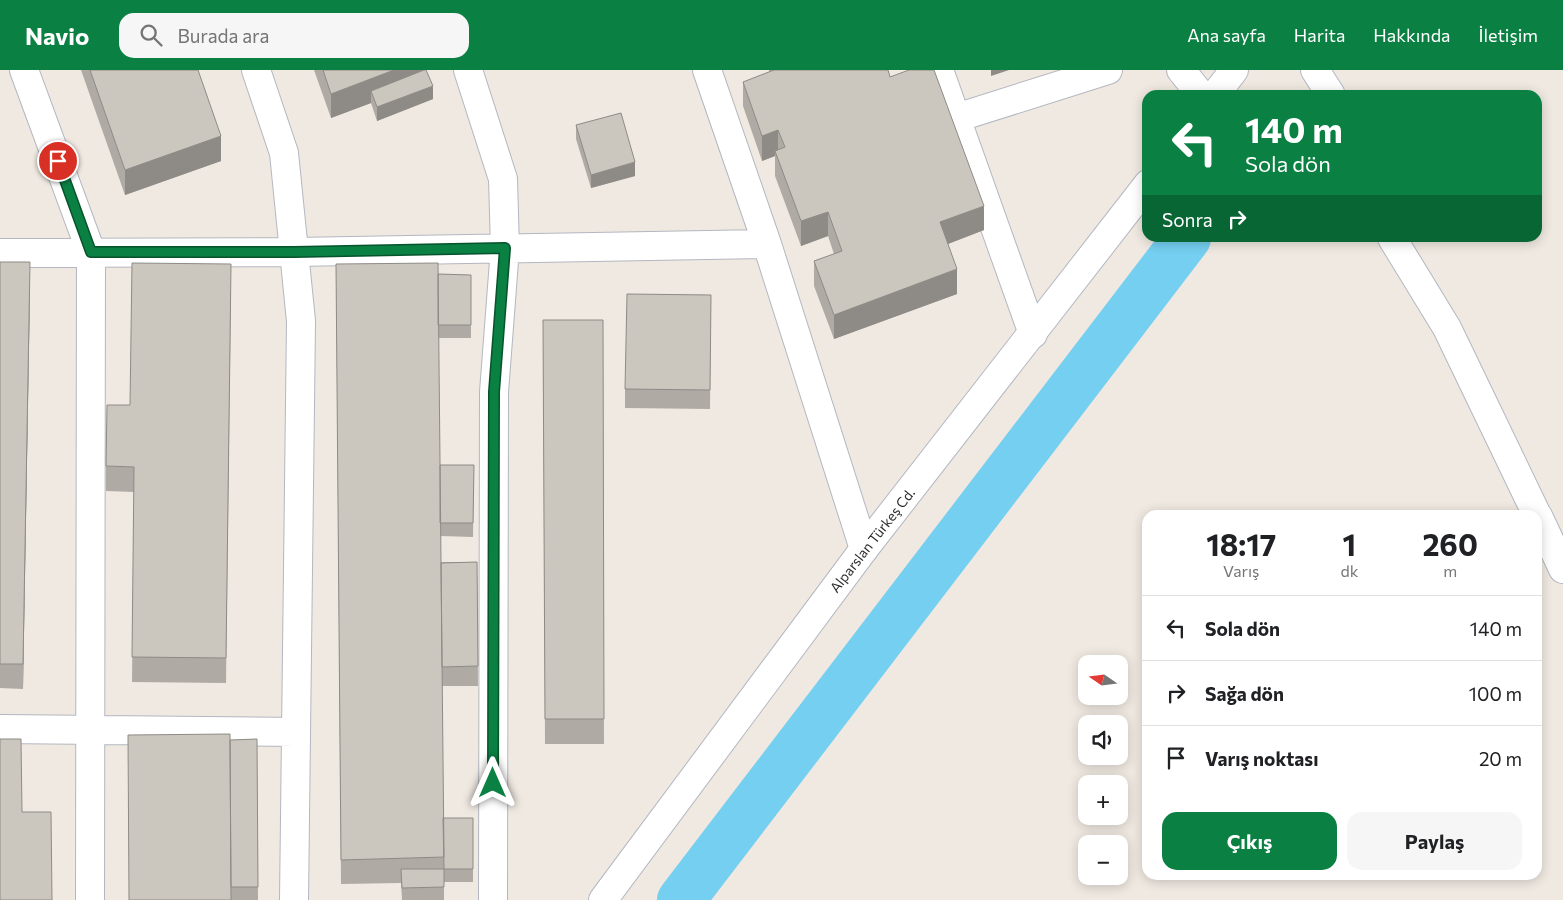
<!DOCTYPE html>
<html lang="tr">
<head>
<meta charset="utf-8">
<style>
	:root { --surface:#fff; --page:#f6f6f6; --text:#202124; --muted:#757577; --line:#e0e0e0; --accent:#0b8043 }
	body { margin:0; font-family:Commissioner,sans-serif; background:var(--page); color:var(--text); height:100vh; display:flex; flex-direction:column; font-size:19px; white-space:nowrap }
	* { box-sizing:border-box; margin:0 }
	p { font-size:16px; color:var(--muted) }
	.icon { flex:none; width:28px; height:28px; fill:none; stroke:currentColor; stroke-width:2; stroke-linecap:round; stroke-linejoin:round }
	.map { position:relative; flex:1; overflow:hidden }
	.details { position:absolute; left:1142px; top:440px; width:400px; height:370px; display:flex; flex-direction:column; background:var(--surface); border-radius:15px; box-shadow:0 2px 12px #0003 }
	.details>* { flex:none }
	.top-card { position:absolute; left:1142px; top:20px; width:400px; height:152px; border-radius:15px; box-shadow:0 2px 12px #0003; background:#0b8043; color:#fff; overflow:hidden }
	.needle { width:32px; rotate:284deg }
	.buttons { position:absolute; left:1078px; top:585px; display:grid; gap:10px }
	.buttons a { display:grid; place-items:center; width:50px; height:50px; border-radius:10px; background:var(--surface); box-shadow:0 2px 12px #0003; font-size:25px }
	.pin { position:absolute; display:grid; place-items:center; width:42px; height:42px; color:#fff; margin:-21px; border:2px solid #fff; border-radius:50%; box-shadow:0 1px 5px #0007 }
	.me { position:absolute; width:55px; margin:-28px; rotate:0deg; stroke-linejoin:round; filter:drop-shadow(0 0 4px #0008) }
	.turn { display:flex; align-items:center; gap:18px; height:105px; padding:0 20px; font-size:22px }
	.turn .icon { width:65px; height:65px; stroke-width:2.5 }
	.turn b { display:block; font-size:35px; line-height:42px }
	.then { display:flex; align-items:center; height:48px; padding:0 20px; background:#0003; gap:10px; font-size:19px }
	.eta { display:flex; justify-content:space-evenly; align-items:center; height:85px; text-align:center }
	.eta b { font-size:30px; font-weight:700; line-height:35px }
	.action { display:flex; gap:10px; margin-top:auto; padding:10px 20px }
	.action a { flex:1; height:58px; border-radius:15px; background:var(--accent); color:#fff; font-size:20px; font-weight:700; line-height:58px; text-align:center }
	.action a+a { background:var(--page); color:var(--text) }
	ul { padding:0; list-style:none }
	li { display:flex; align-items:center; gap:15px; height:65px; padding:0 20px; border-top:1px solid var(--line) }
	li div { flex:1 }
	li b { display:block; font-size:19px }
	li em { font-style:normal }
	header { display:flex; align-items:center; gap:30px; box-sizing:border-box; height:70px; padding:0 25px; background:var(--accent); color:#fff }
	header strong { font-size:24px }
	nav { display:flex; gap:28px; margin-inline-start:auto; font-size:18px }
	.search { width:350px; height:45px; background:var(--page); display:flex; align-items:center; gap:12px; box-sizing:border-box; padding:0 18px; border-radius:15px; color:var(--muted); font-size:19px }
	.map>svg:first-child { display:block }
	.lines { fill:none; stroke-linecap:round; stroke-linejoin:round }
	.river { stroke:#75cff0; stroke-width:48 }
	.street-casing { stroke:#b4b7c1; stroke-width:30 }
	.secondary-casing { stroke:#b4b7c1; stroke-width:30 }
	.street { stroke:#fff; stroke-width:28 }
	.secondary { stroke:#fff; stroke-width:28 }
	.wall { fill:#afaba4 }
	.shaded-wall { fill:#8e8b86 }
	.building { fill:#cbc7bf; stroke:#8e8b86 }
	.route-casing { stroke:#07532c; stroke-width:12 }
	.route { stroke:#0b8043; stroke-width:9 }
	.labels { text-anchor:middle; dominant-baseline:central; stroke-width:5; stroke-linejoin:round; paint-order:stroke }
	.street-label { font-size:14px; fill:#2e2e2e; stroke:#fff }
</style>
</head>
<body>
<header>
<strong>Navio</strong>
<div class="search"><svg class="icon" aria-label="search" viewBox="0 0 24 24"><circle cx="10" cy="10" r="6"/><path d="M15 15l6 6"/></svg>Burada ara</div>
<nav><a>Ana sayfa</a><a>Harita</a><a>Hakkında</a><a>İletişim</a></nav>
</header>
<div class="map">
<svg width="1563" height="830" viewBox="0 0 1563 830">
	<rect width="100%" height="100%" fill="#efe9e1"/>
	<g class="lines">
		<!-- river -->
		<path class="river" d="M 681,830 L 1187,168"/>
		<!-- street casing -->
		<g class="street-casing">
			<path id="street" d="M 24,0 L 91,182 L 90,830
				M 256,0 L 284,83 L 301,251 L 294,830
				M 468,0 L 503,109 L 505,178 L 494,322 L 493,830
				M 707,0 L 767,174 L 864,479
				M 939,0 L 1033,264
				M 1181,0 L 1201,25
				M 1315,0 L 1331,25
				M 956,48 L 1108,0
				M 1392,168 L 1447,258 L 1537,445
				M 0,183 L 294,182 L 767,174
				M 1538,446 L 1563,499
				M 0,659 L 296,662"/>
		</g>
		<!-- secondary casing -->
		<g class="secondary-casing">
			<path id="secondary" d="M 1215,25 L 1234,0
				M 603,830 L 864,479 L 1148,114"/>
		</g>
		<!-- street -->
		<use href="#street" class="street"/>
		<!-- secondary -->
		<use href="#secondary" class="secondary"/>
	</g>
	<!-- wall -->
	<path class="wall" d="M 81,0 L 198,0 L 221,91 L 125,125 Z
		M 314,0 L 426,0 L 433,29 L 377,51 L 371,33 L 331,48 Z
		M 769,0 L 888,0 L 890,7 L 984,160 L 948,174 L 957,224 L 834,269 L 814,216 L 814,191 L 834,184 L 828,166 L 801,176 L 775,106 L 775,86 L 762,91 L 743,36 L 743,12 L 769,2 Z
		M 576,55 L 635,106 L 591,118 L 576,69 Z
		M 0,192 L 30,217 L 23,619 L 0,618 Z
		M 336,194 L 438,204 L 471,205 L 471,268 L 438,268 L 440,395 L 474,395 L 473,467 L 440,466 L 441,492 L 477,492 L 478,616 L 442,616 L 443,748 L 473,748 L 473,812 L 444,812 L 444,830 L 402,830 L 401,813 L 341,814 Z
		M 231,219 L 226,613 L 132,612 L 134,422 L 106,421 L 106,396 L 130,335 Z
		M 711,225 L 710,339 L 625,338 L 625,319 Z
		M 543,250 L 603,250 L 604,674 L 545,674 Z
		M 257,669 L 258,830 L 129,830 L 230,670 Z"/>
	<!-- shaded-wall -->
	<path class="shaded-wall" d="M 394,0 L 426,0 L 371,21 L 371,33 L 331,48 L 331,24 Z
		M 991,0 L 1009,0 L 991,6 Z
		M 433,16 L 433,29 L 377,51 L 377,37 Z
		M 778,60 L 778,85 L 775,81 L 775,86 L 762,91 L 762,66 Z
		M 221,66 L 221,91 L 125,125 L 125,100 Z
		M 635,92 L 635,106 L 591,118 L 591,105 Z
		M 984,136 L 984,160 L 940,177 L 940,152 Z
		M 828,142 L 828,166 L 801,176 L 801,151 Z
		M 30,192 L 30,217 L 23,619 L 23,594 Z
		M 957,199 L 957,224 L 834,269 L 834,245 Z"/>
	<!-- building -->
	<path class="building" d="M 90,0 L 198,0 L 221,66 L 125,100 Z
		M 323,0 L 394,0 L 331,24 Z
		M 424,0 L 426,0 L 433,16 L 377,37 L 371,21 Z
		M 774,0 L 888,0 L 890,7 L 909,0 L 934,0 L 984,136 L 940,152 L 957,199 L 834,245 L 814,191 L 842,181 L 828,142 L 801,151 L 775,81 L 785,77 L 778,60 L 762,66 L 743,12 Z
		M 621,43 L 635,92 L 591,105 L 576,55 Z
		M 0,192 L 30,192 L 23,594 L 0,594 Z
		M 132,193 L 231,194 L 226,588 L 132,587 L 134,397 L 106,396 L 107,335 L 130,335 Z
		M 438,193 L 444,787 L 341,790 L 336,194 Z
		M 438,204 L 471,205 L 471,255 L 438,255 Z
		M 627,224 L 711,225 L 710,320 L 625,319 Z
		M 543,250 L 603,250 L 604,649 L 545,649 Z
		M 440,395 L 474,395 L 473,453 L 440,453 Z
		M 477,492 L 478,596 L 442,597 L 441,493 Z
		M 230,664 L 231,830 L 129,830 L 128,665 Z
		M 0,669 L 21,669 L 22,742 L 51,742 L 52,830 L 0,830 Z
		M 257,669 L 258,817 L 231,817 L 230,670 Z
		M 443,748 L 473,748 L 473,799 L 444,799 Z
		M 401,799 L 444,799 L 444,817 L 402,818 Z"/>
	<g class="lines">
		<!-- route casing -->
		<g class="route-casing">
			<path id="route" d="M 58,91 L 91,182 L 294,182 L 505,178 L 494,322 L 493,713"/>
		</g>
		<!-- route -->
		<use href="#route" class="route"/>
	</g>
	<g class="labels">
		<!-- street labels -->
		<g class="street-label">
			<text transform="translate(872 470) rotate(-52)">Alparslan Türkeş Cd.</text>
		</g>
	</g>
</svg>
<div class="buttons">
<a><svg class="needle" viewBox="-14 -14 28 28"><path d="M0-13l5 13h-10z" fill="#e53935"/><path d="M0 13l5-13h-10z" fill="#757577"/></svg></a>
<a><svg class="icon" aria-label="sound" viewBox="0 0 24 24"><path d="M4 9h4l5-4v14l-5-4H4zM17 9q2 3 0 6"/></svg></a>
<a>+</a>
<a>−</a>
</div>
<div class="pin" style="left:58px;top:91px;background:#d93025"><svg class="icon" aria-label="arrive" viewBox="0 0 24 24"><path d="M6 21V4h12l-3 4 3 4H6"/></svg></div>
<svg class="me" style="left:493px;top:713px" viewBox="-20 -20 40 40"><path d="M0-17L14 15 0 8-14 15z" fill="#0b8043" stroke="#fff" stroke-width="4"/></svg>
<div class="top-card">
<div class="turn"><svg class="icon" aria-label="left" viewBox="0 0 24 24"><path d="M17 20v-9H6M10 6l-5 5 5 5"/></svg><div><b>140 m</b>Sola dön</div></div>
<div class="then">Sonra<svg class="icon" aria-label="right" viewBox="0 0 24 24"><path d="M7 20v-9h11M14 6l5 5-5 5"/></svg></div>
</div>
<section class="details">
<div class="eta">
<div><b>18:17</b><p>Varış</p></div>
<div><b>1</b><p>dk</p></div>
<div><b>260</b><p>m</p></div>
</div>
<ul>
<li><svg class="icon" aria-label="left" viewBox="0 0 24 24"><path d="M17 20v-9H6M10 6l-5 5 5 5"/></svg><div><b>Sola dön</b></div><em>140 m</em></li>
<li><svg class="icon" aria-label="right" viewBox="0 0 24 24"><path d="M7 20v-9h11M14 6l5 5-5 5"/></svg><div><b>Sağa dön</b></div><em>100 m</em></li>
<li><svg class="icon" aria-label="arrive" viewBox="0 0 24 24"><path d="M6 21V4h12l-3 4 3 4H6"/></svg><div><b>Varış noktası</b></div><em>20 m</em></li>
</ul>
<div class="action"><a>Çıkış</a><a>Paylaş</a></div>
</section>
</div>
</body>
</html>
